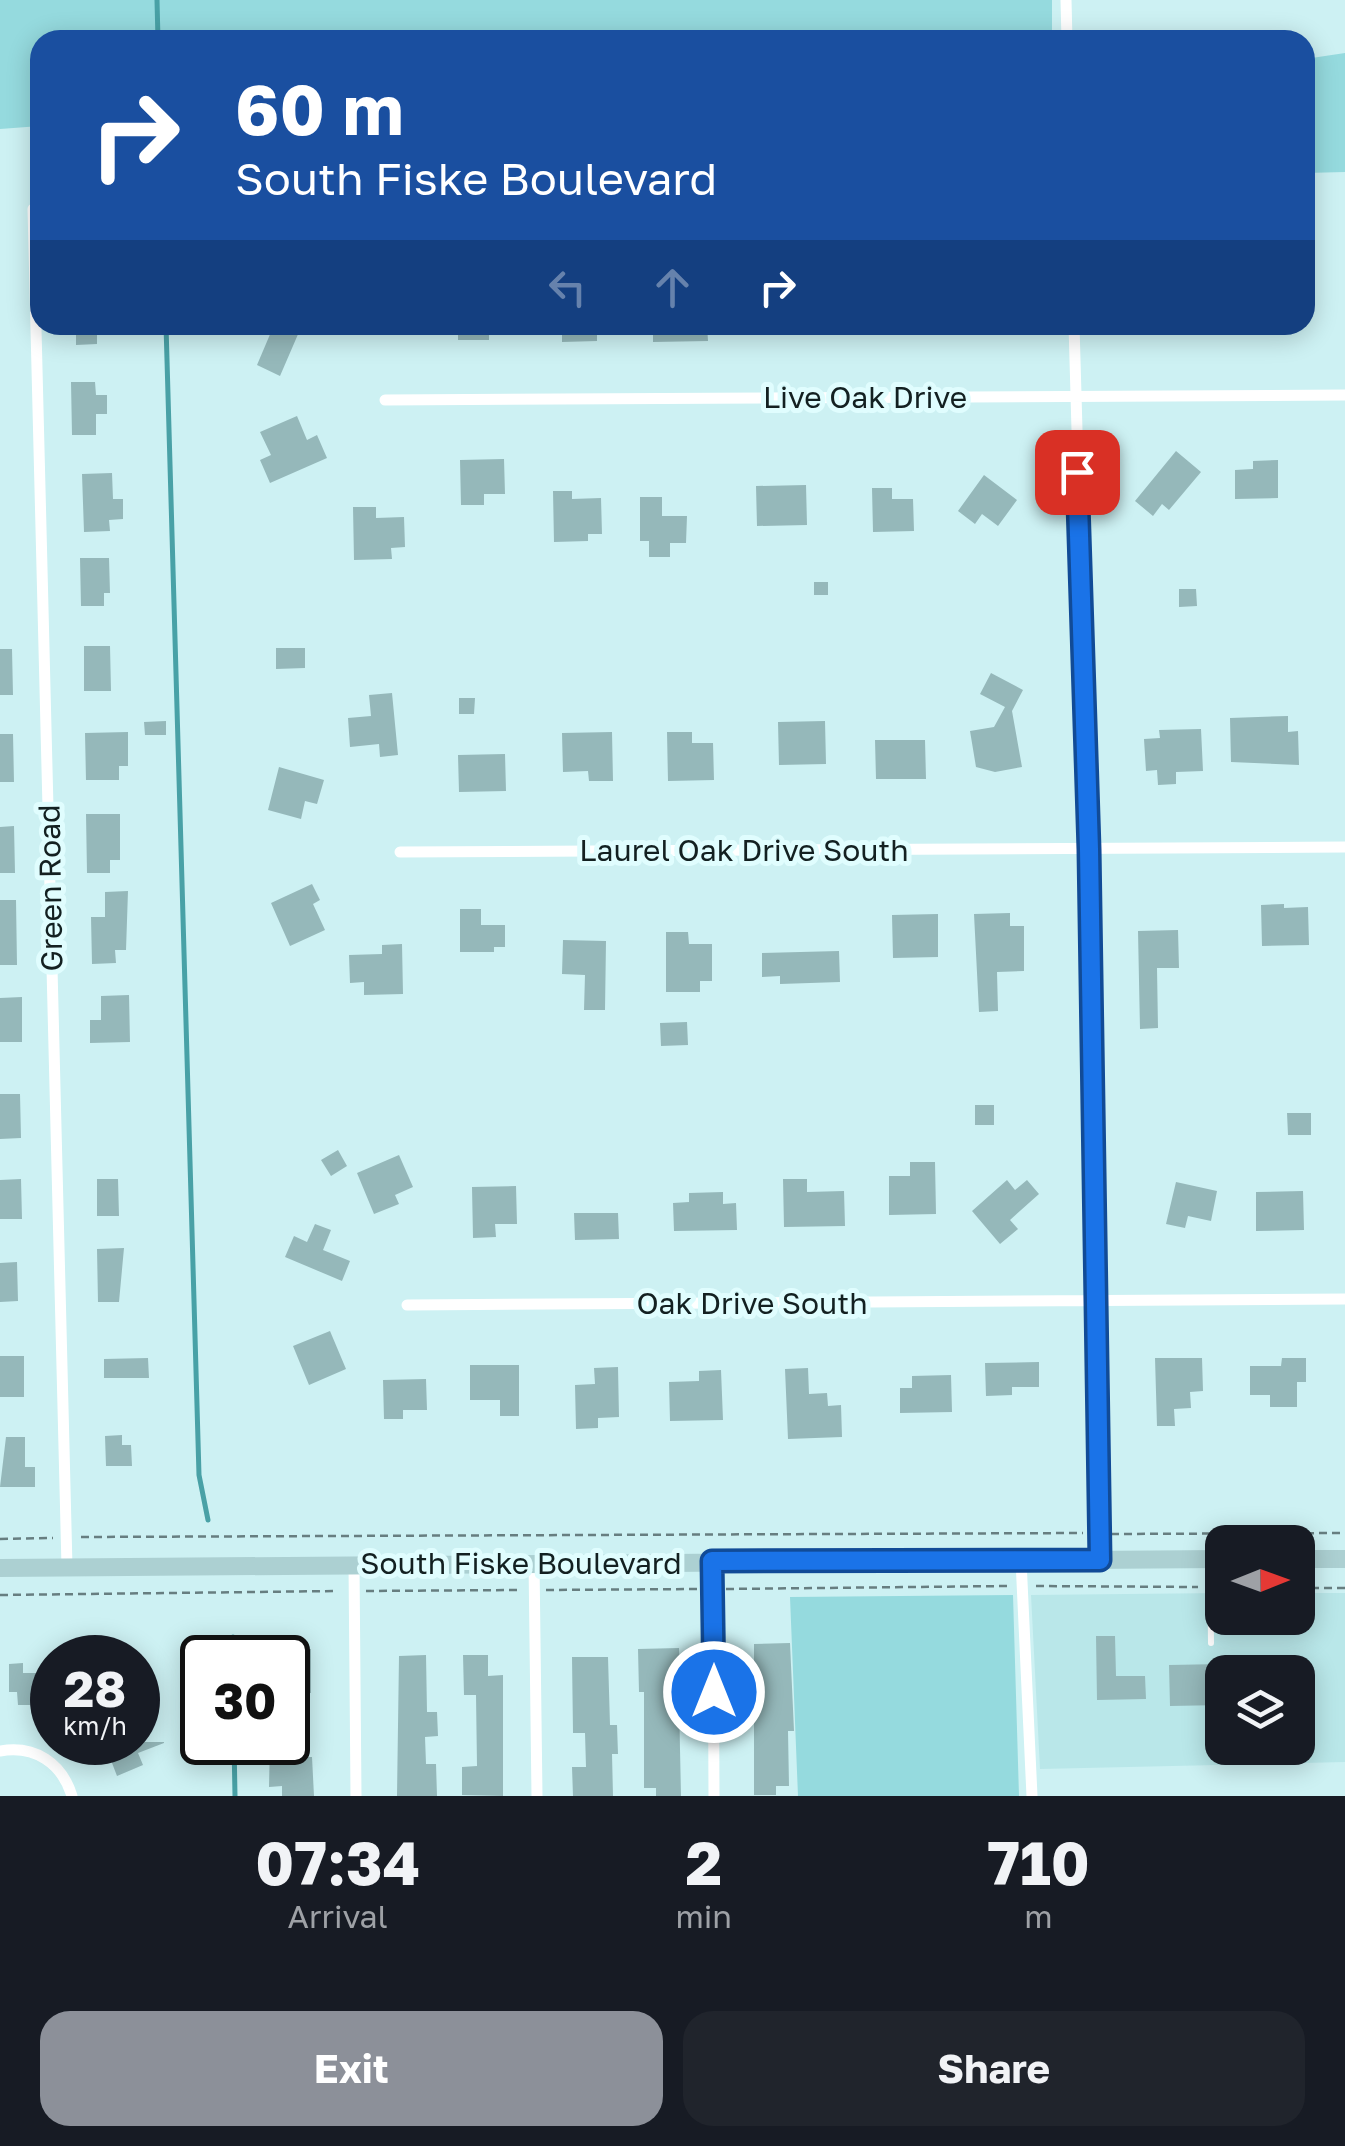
<!DOCTYPE html>
<html lang="en">
<head>
<meta charset="utf-8">
<style>
	:root { --surface:#171b24; --page:#20242c; --text:#f1f3f6; --muted:#9ea1a6; --accent:#8c9099 }
	body { margin:0; font-family:"Golos Text",sans-serif; background:var(--page); color:var(--text); height:100vh; display:flex; flex-direction:column; font-size:38px; white-space:nowrap }
	* { box-sizing:border-box; margin:0 }
	p { font-size:32px; color:var(--muted) }
	.icon { flex:none; width:55px; height:55px; fill:none; stroke:currentColor; stroke-width:2; stroke-linecap:round; stroke-linejoin:round }
	.map { position:relative; height:1796px; overflow:hidden }
	.drawer { display:flex; flex-direction:column; background:var(--surface); flex:1 }
	.drawer>* { flex:none }
	.hud { position:absolute; left:30px; top:30px; width:1285px; height:305px; border-radius:30px; box-shadow:0 5px 25px #0003; background:#1a4fa0; color:#fff; overflow:hidden }
	.needle { width:65px; rotate:89deg }
	.fabs { position:absolute; left:1205px; top:1525px; display:grid; gap:20px }
	.fabs a { display:grid; place-items:center; width:110px; height:110px; border-radius:20px; background:var(--surface); box-shadow:0 5px 25px #0003; font-size:50px }
	.speed { position:absolute; left:30px; top:1635px; display:flex; gap:20px; font-size:50px; font-weight:700; text-align:center }
	.speed>* { display:grid; place-content:center; width:130px; height:130px; border-radius:50%; background:var(--surface); box-shadow:0 5px 25px #0003; line-height:1 }
	.speed small { font-size:25px; font-weight:400 }
	.speed .limit { border:5px solid #111; border-radius:15px; background:#fff; color:#111 }
	.pin { position:absolute; display:grid; place-items:center; width:85px; height:85px; color:#fff; margin:-42px; border-radius:20px; box-shadow:0 5px 15px #0006 }
	.me { position:absolute; width:110px; margin:-55px; rotate:0deg; stroke-linejoin:round; filter:drop-shadow(0 0 8px #0008) }
	.turn { display:flex; align-items:center; gap:35px; height:210px; padding:0 40px; font-size:45px }
	.turn .icon { width:130px; height:130px; stroke-width:2.5 }
	.turn b { display:block; font-size:70px; line-height:85px }
	.lanes { display:flex; align-items:center; height:95px; padding:0 40px; background:#0003; justify-content:center; gap:50px; direction:ltr }
	.lanes .off { opacity:.35 }
	.eta { display:flex; justify-content:space-evenly; align-items:center; height:170px; text-align:center }
	.eta b { font-size:60px; font-weight:700; line-height:70px }
	.cta { display:flex; gap:20px; margin-top:auto; padding:20px 40px }
	.cta a { flex:1; height:115px; border-radius:30px; background:var(--accent); color:#fff; font-size:40px; font-weight:700; line-height:115px; text-align:center }
	.cta a+a { background:var(--page); color:var(--text) }
	.map>svg:first-child { display:block }
	.built { fill:#b9e7e9; fill-rule:evenodd }
	.green { fill:#95dade }
	.lines { fill:none; stroke-linecap:round; stroke-linejoin:round }
	.stream { stroke:#49a1a6; stroke-width:5 }
	.building { fill:#95b8ba }
	.path { stroke:#677e80; stroke-width:2.5; stroke-dasharray:8 5; stroke-linecap:butt }
	.service { stroke:#fff; stroke-width:6 }
	.minor { stroke:#fff; stroke-width:11 }
	.secondary { stroke:#acd0d2; stroke-width:18 }
	.route-casing { stroke:#114b97; stroke-width:25 }
	.route { stroke:#1a73e8; stroke-width:18 }
	.labels { text-anchor:middle; dominant-baseline:central; stroke-width:10; stroke-linejoin:round; paint-order:stroke }
	.street-label { font-size:30px; fill:#132021; stroke:#e0fdfe }
</style>
</head>
<body>
<div class="map">
<svg width="1345" height="1796" viewBox="0 0 1345 1796">
	<rect width="100%" height="100%" fill="#cdf1f3"/>
	<!-- built -->
	<path class="built" d="M 1222,1593 L 1222,1618 L 1298,1618 L 1298,1593 L 1345,1593 L 1345,1762 L 1040,1769 L 1031,1595 ZM 1222,1672 L 1298,1672 L 1298,1748 L 1222,1748 Z"/>
	<!-- green -->
	<path class="green" d="M 0,0 L 1052,0 L 1052,40 L 40,40 L 40,126 L 0,129 Z
		M 1345,53 L 1345,172 L 1305,173 L 1305,59 Z
		M 1013,1595 L 1019,1796 L 798,1796 L 790,1597 Z"/>
	<g class="lines">
		<!-- stream -->
		<path class="stream" d="M 157,0 L 158,40
			M 166,325 L 199,1475 L 208,1520
			M 233,1637 L 233,1658
			M 234,1742 L 235,1796"/>
	</g>
	<!-- building -->
	<path class="building" d="M 76,325 L 97,325 L 97,344 L 76,345 Z
		M 274,325 L 302,325 L 280,376 L 257,365 Z
		M 458,325 L 489,325 L 489,340 L 458,340 Z
		M 562,325 L 597,325 L 597,341 L 562,342 Z
		M 653,325 L 707,325 L 708,341 L 653,342 Z
		M 71,382 L 95,382 L 96,395 L 107,395 L 107,414 L 96,414 L 96,435 L 72,435 Z
		M 297,416 L 307,440 L 317,435 L 327,458 L 270,483 L 260,460 L 271,455 L 260,432 Z
		M 1176,451 L 1201,472 L 1169,510 L 1162,504 L 1153,516 L 1135,501 Z
		M 504,459 L 505,494 L 484,494 L 484,505 L 461,505 L 460,460 Z
		M 1278,460 L 1278,498 L 1235,499 L 1235,470 L 1253,469 L 1253,461 Z
		M 112,473 L 113,499 L 123,499 L 123,519 L 109,520 L 110,531 L 84,532 L 82,474 Z
		M 984,475 L 1017,500 L 998,526 L 982,514 L 975,524 L 958,511 Z
		M 806,485 L 807,525 L 757,526 L 756,486 Z
		M 872,488 L 892,488 L 892,499 L 913,499 L 914,531 L 873,532 Z
		M 553,491 L 572,491 L 572,499 L 601,498 L 602,534 L 588,534 L 588,541 L 554,542 Z
		M 640,497 L 662,497 L 662,516 L 687,516 L 686,543 L 670,543 L 670,557 L 649,557 L 649,541 L 640,541 Z
		M 353,507 L 376,507 L 376,518 L 404,517 L 405,547 L 391,548 L 392,559 L 354,560 Z
		M 80,558 L 109,558 L 110,593 L 104,593 L 104,606 L 81,606 Z
		M 814,582 L 828,582 L 828,595 L 814,595 Z
		M 1179,589 L 1196,589 L 1197,606 L 1179,607 Z
		M 84,646 L 110,646 L 111,691 L 84,691 Z
		M 276,648 L 305,648 L 305,668 L 276,669 Z
		M 0,649 L 12,649 L 13,695 L 0,695 Z
		M 991,673 L 1023,690 L 1012,711 L 1022,767 L 995,772 L 976,767 L 970,731 L 994,727 L 1005,707 L 980,694 Z
		M 392,693 L 398,755 L 380,757 L 379,744 L 350,747 L 348,718 L 371,716 L 369,695 Z
		M 459,698 L 475,698 L 474,714 L 459,714 Z
		M 1288,716 L 1288,732 L 1298,731 L 1299,765 L 1231,762 L 1230,718 Z
		M 166,721 L 166,735 L 145,735 L 144,722 Z
		M 825,721 L 826,764 L 779,765 L 778,722 Z
		M 1201,729 L 1203,771 L 1176,772 L 1176,784 L 1158,785 L 1157,770 L 1146,771 L 1144,739 L 1160,738 L 1159,730 Z
		M 128,732 L 128,766 L 119,766 L 119,780 L 86,780 L 85,733 Z
		M 612,732 L 613,781 L 589,781 L 588,771 L 563,772 L 562,733 Z
		M 667,732 L 692,732 L 692,743 L 713,743 L 714,780 L 668,781 Z
		M 0,734 L 13,734 L 14,782 L 0,782 Z
		M 875,740 L 925,740 L 926,779 L 876,779 Z
		M 505,754 L 506,791 L 459,792 L 458,755 Z
		M 279,767 L 324,780 L 317,804 L 305,801 L 301,819 L 268,810 Z
		M 86,814 L 120,814 L 120,860 L 110,860 L 110,873 L 87,873 Z
		M 14,826 L 15,873 L 0,873 L 0,827 Z
		M 312,884 L 320,900 L 313,904 L 325,930 L 290,946 L 271,903 Z
		M 128,891 L 126,950 L 115,950 L 116,963 L 92,964 L 91,917 L 105,917 L 105,892 Z
		M 0,900 L 16,900 L 17,965 L 0,965 Z
		M 1284,904 L 1284,908 L 1308,907 L 1309,945 L 1262,946 L 1261,905 Z
		M 460,909 L 481,909 L 481,925 L 505,925 L 505,947 L 494,947 L 494,952 L 460,952 Z
		M 1010,913 L 1010,926 L 1024,926 L 1024,971 L 997,972 L 998,1011 L 979,1012 L 974,914 Z
		M 938,914 L 938,957 L 893,958 L 892,915 Z
		M 1178,930 L 1179,968 L 1157,968 L 1158,1028 L 1140,1029 L 1138,931 Z
		M 666,932 L 688,932 L 689,944 L 712,944 L 712,981 L 700,981 L 700,992 L 666,992 Z
		M 563,940 L 606,941 L 605,1010 L 584,1010 L 585,975 L 562,974 Z
		M 402,944 L 403,994 L 364,995 L 364,982 L 350,983 L 349,955 L 382,954 L 382,945 Z
		M 839,951 L 840,982 L 780,984 L 780,976 L 762,977 L 762,953 Z
		M 129,995 L 130,1042 L 90,1043 L 90,1020 L 101,1020 L 101,996 Z
		M 22,997 L 22,1042 L 0,1042 L 0,998 Z
		M 687,1022 L 688,1045 L 661,1046 L 660,1023 Z
		M 0,1094 L 20,1094 L 21,1138 L 0,1139 Z
		M 975,1105 L 994,1105 L 994,1125 L 975,1125 Z
		M 1287,1113 L 1311,1113 L 1311,1135 L 1288,1135 Z
		M 338,1150 L 347,1166 L 331,1176 L 321,1160 Z
		M 399,1155 L 413,1187 L 395,1195 L 399,1204 L 374,1214 L 357,1173 Z
		M 910,1162 L 935,1162 L 936,1214 L 889,1215 L 889,1176 L 910,1176 Z
		M 21,1179 L 22,1219 L 0,1219 L 0,1180 Z
		M 97,1179 L 118,1179 L 119,1216 L 97,1216 Z
		M 783,1179 L 807,1179 L 807,1192 L 844,1191 L 845,1226 L 784,1227 Z
		M 1007,1180 L 1015,1190 L 1027,1180 L 1039,1194 L 1010,1220 L 1018,1229 L 1000,1244 L 972,1211 Z
		M 1176,1182 L 1217,1191 L 1211,1221 L 1188,1216 L 1185,1228 L 1166,1224 Z
		M 516,1186 L 517,1224 L 495,1224 L 496,1237 L 473,1238 L 472,1187 Z
		M 1303,1191 L 1304,1230 L 1256,1231 L 1256,1192 Z
		M 723,1192 L 723,1204 L 736,1203 L 737,1230 L 674,1231 L 673,1203 L 689,1202 L 689,1193 Z
		M 574,1213 L 618,1213 L 619,1239 L 575,1240 Z
		M 315,1224 L 331,1230 L 323,1250 L 350,1261 L 342,1281 L 285,1257 L 294,1236 L 307,1242 Z
		M 124,1248 L 119,1302 L 98,1302 L 97,1249 Z
		M 17,1262 L 18,1301 L 0,1302 L 0,1263 Z
		M 330,1331 L 346,1369 L 309,1385 L 293,1346 Z
		M 0,1356 L 24,1356 L 24,1397 L 0,1397 Z
		M 148,1358 L 149,1378 L 104,1378 L 104,1359 Z
		M 1155,1358 L 1202,1358 L 1203,1391 L 1190,1392 L 1191,1408 L 1174,1409 L 1175,1426 L 1157,1426 Z
		M 1282,1358 L 1306,1358 L 1306,1382 L 1297,1382 L 1297,1407 L 1270,1407 L 1270,1395 L 1250,1395 L 1250,1366 L 1281,1366 Z
		M 1039,1362 L 1039,1387 L 1012,1387 L 1012,1395 L 986,1396 L 985,1363 Z
		M 470,1365 L 519,1365 L 519,1416 L 500,1416 L 500,1400 L 470,1400 Z
		M 618,1367 L 619,1417 L 598,1418 L 598,1428 L 576,1429 L 575,1385 L 595,1384 L 594,1368 Z
		M 808,1368 L 809,1394 L 827,1393 L 828,1406 L 841,1405 L 842,1437 L 788,1439 L 785,1369 Z
		M 721,1370 L 723,1420 L 670,1421 L 669,1382 L 699,1381 L 699,1371 Z
		M 951,1375 L 952,1412 L 900,1413 L 900,1388 L 912,1388 L 912,1376 Z
		M 426,1379 L 427,1410 L 403,1410 L 403,1419 L 384,1419 L 383,1380 Z
		M 122,1435 L 122,1445 L 131,1445 L 132,1466 L 106,1466 L 105,1436 Z
		M 6,1437 L 25,1437 L 25,1467 L 35,1467 L 35,1487 L 0,1487 Z
		M 1096,1636 L 1115,1636 L 1116,1676 L 1145,1676 L 1146,1699 L 1097,1700 Z
		M 790,1643 L 794,1731 L 788,1731 L 789,1786 L 776,1786 L 776,1795 L 754,1795 L 754,1644 Z
		M 679,1648 L 680,1675 L 669,1675 L 670,1702 L 679,1702 L 681,1796 L 656,1796 L 656,1788 L 644,1788 L 644,1692 L 639,1692 L 638,1649 Z
		M 311,1649 L 311,1693 L 288,1693 L 288,1650 Z
		M 426,1655 L 427,1712 L 437,1712 L 438,1736 L 425,1737 L 426,1764 L 436,1764 L 437,1796 L 397,1796 L 399,1656 Z
		M 463,1655 L 488,1655 L 488,1676 L 503,1675 L 503,1796 L 462,1795 L 462,1767 L 477,1766 L 476,1695 L 464,1695 Z
		M 572,1657 L 608,1657 L 610,1725 L 617,1725 L 618,1754 L 612,1754 L 613,1796 L 573,1796 L 572,1767 L 586,1767 L 585,1733 L 573,1733 Z
		M 23,1663 L 23,1673 L 40,1673 L 40,1705 L 18,1705 L 17,1692 L 9,1692 L 9,1664 Z
		M 1222,1664 L 1222,1705 L 1170,1706 L 1169,1665 Z
		M 288,1716 L 305,1716 L 306,1757 L 312,1757 L 314,1796 L 282,1796 L 282,1786 L 269,1787 L 270,1742 L 288,1742 Z
		M 104,1742 L 164,1742 L 164,1743 L 138,1753 L 143,1765 L 117,1776 Z"/>
	<g class="lines">
		<!-- path -->
		<path class="path" d="M 1111,1534 L 1345,1533
			M 81,1537 L 1083,1533
			M 0,1539 L 53,1538
			M 1036,1586 L 1198,1587
			M 1298,1588 L 1345,1588
			M 726,1589 L 1008,1586
			M 546,1590 L 698,1589
			M 366,1591 L 518,1590
			M 0,1595 L 338,1591"/>
		<!-- service -->
		<path class="service" d="M 1210,1560 L 1211,1643"/>
		<!-- minor -->
		<path class="minor" d="M 1066,0 L 1067,40
			M 33,209 L 67,1567
			M 1074,325 L 1089,849 L 1100,1559
			M 385,400 L 1345,395
			M 400,852 L 1345,847
			M 407,1305 L 1345,1299
			M 1021,1560 L 1032,1796
			M 713,1561 L 714,1796
			M 534,1562 L 537,1796
			M 354,1564 L 356,1796
			M 0,1751 C 35,1745 62,1763 72,1796"/>
		<!-- secondary -->
		<path class="secondary" d="M 1298,1559 L 1345,1559
			M 0,1568 L 1222,1559"/>
	</g>
	<g class="lines">
		<!-- route casing -->
		<g class="route-casing">
			<path id="route" d="M 714,1692 L 712,1561 L 1100,1560 L 1089,849 L 1077,472"/>
		</g>
		<!-- route -->
		<use href="#route" class="route"/>
	</g>
	<g class="labels">
		<!-- street labels -->
		<g class="street-label">
			<text x="865" y="397">Live Oak Drive</text>
			<text x="744" y="850">Laurel Oak Drive South</text>
			<text transform="translate(50 888) rotate(-91)">Green Road</text>
			<text x="752" y="1303">Oak Drive South</text>
			<text x="521" y="1563">South Fiske Boulevard</text>
		</g>
	</g>
</svg>
<div class="fabs">
<a><svg class="needle" viewBox="-14 -14 28 28"><path d="M0-13l5 13h-10z" fill="#e53935"/><path d="M0 13l5-13h-10z" fill="#9ea1a6"/></svg></a>
<a><svg class="icon" aria-label="layers" viewBox="0 0 24 24"><path d="M12 4l9 5-9 5-9-5zM3 14l9 5 9-5"/></svg></a>
</div>
<div class="speed"><div>28<small>km/h</small></div><div class="limit">30</div></div>
<div class="pin" style="left:1077px;top:472px;background:#d93025"><svg class="icon" aria-label="arrive" viewBox="0 0 24 24"><path d="M6 21V4h12l-3 4 3 4H6"/></svg></div>
<svg class="me" style="left:714px;top:1692px" viewBox="-20 -20 40 40"><circle r="17" fill="#1a73e8" stroke="#fff" stroke-width="3"/><path d="M0-11L8 9 0 5-8 9z" fill="#fff"/></svg>
<div class="hud">
<div class="turn"><svg class="icon" aria-label="right" viewBox="0 0 24 24"><path d="M7 20v-9h11M14 6l5 5-5 5"/></svg><div><b>60 m</b>South Fiske Boulevard</div></div>
<div class="lanes"><svg class="icon off" aria-label="left" viewBox="0 0 24 24"><path d="M17 20v-9H6M10 6l-5 5 5 5"/></svg><svg class="icon off" aria-label="ahead" viewBox="0 0 24 24"><path d="M12 20V5M6 11l6-6 6 6"/></svg><svg class="icon" aria-label="right" viewBox="0 0 24 24"><path d="M7 20v-9h11M14 6l5 5-5 5"/></svg></div>
</div>
</div>
<section class="drawer">
<div class="eta">
<div><b>07:34</b><p>Arrival</p></div>
<div><b>2</b><p>min</p></div>
<div><b>710</b><p>m</p></div>
</div>
<div class="cta"><a>Exit</a><a>Share</a></div>
</section>
</body>
</html>
